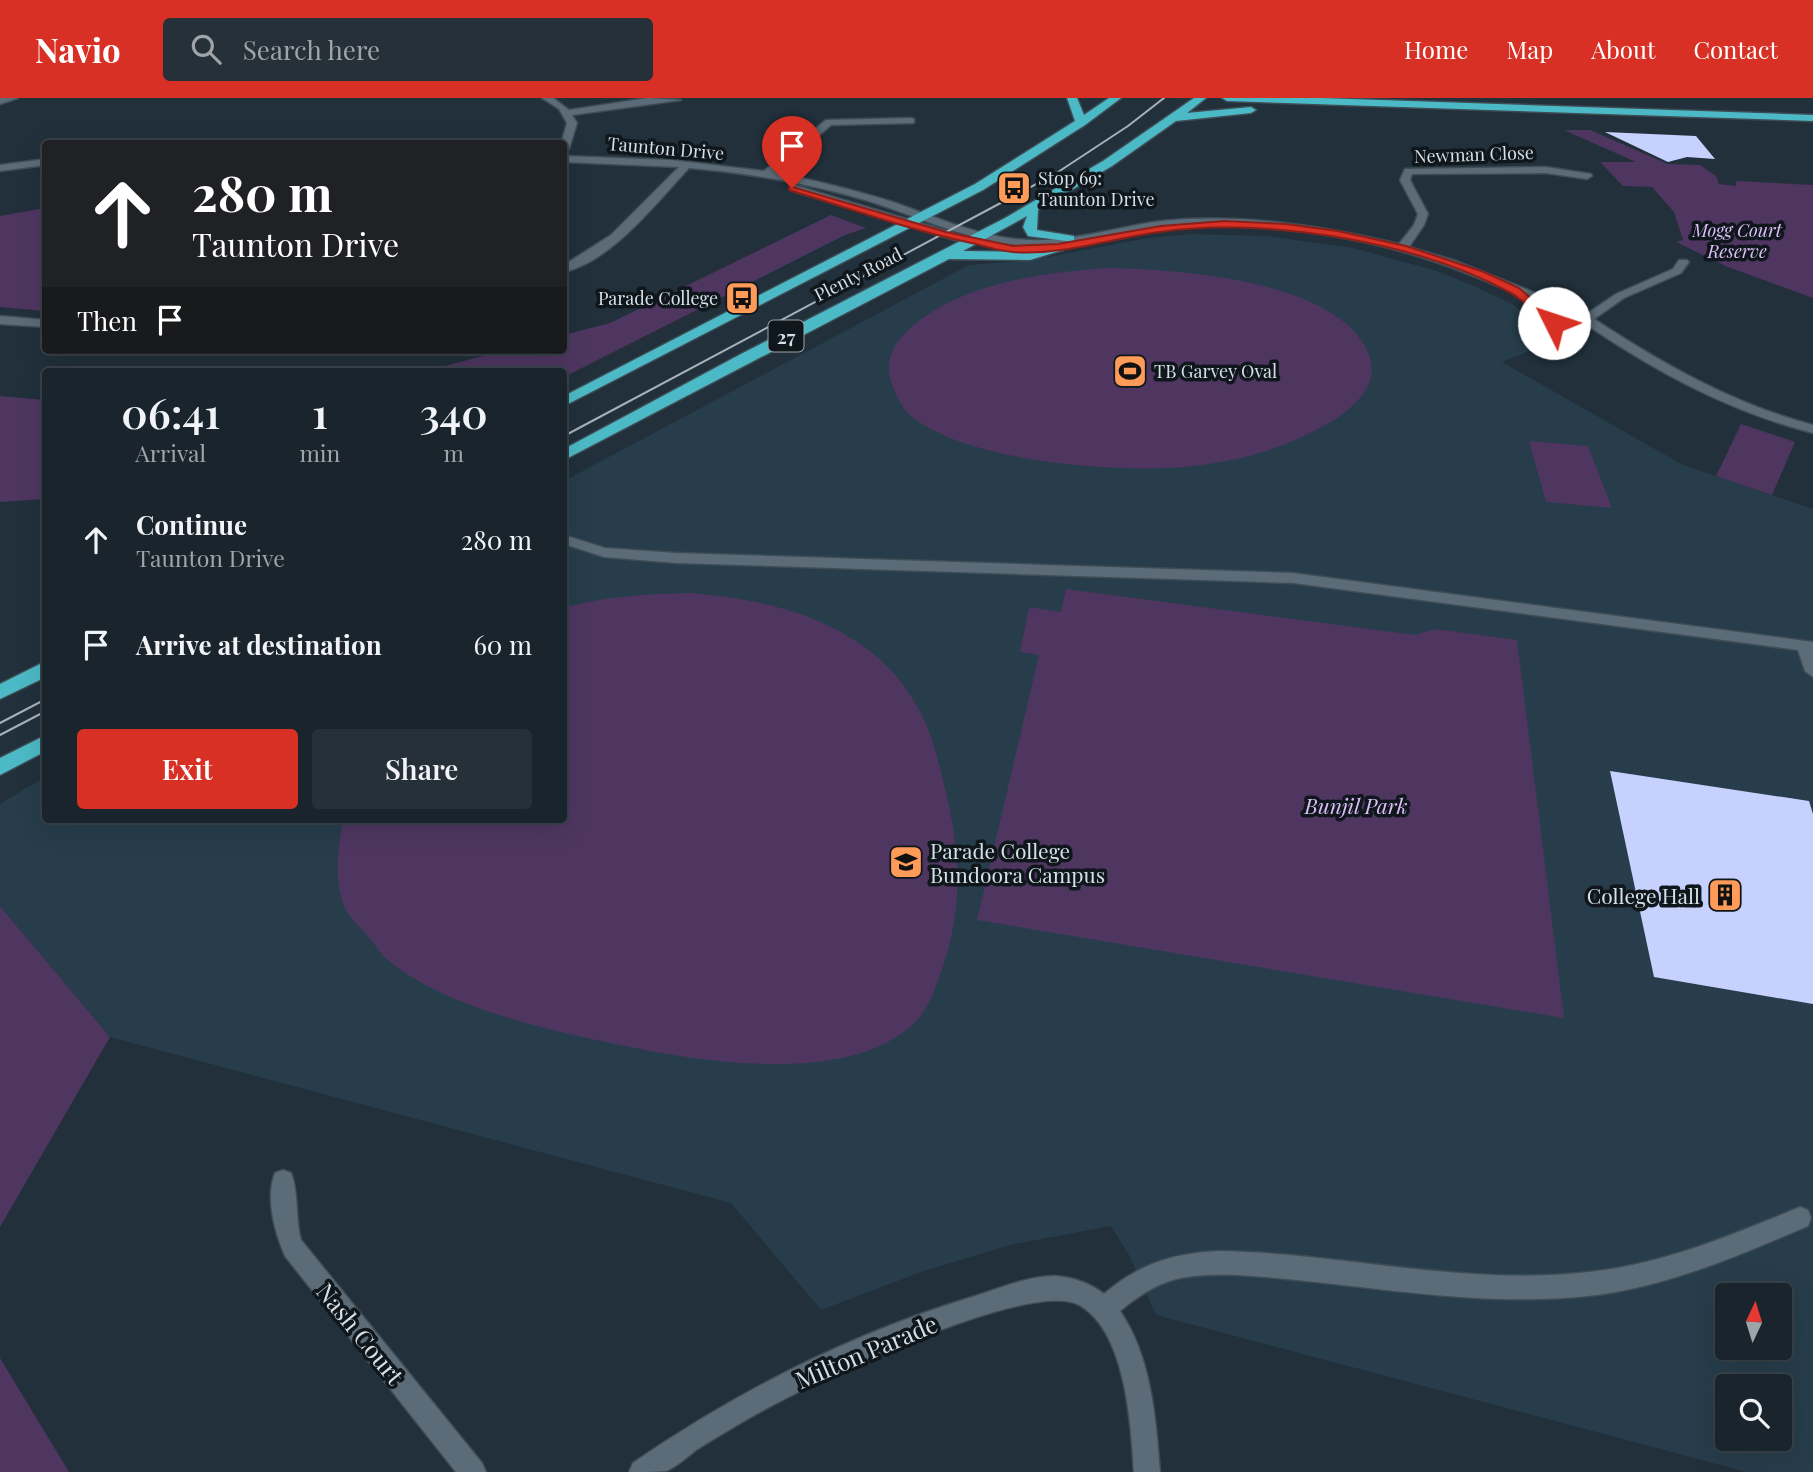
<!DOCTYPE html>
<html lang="en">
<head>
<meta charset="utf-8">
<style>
	:root { --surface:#19242c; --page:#263038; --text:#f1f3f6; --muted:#9fa4a9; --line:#374148; --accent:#d93025 }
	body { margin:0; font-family:"Playfair Display",serif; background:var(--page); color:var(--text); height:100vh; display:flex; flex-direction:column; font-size:26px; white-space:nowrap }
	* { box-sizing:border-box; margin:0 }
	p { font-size:23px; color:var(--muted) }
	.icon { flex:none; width:38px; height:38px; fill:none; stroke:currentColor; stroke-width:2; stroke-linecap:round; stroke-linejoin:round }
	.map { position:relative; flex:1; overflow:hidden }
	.panel { position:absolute; left:42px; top:270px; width:525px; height:455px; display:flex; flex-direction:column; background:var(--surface); border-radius:7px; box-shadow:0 7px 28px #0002,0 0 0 2px var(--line) }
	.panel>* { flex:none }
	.guide { position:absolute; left:42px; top:42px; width:525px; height:214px; border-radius:7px; box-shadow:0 7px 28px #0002,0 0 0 2px var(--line); background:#202124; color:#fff; overflow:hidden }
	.needle { width:46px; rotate:4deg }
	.fabs { position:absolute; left:1715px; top:1185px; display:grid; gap:14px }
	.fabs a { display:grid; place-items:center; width:77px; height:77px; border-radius:7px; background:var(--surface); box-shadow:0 7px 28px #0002,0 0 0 2px var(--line); font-size:35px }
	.pin { position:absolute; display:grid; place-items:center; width:60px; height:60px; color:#fff; margin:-72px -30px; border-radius:50% 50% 50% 0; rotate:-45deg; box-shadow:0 0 7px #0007 }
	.pin .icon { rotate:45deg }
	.me { position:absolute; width:77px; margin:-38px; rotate:311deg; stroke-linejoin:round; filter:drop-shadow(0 0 5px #0008) }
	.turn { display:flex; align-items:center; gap:24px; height:147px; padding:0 35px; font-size:32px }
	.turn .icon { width:91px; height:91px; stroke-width:2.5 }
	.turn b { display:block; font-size:49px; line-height:60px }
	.then { display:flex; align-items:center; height:66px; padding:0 35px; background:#0003; gap:14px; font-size:26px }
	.eta { display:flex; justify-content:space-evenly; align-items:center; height:119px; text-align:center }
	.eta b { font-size:42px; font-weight:600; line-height:49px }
	.primary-button { display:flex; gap:14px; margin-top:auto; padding:14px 35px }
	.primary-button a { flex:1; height:80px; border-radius:7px; background:var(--accent); color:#fff; font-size:28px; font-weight:600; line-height:80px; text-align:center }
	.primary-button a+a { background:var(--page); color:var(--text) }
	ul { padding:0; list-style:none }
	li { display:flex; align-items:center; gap:21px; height:105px; padding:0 35px }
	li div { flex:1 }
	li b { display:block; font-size:26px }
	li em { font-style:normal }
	header { display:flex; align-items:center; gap:42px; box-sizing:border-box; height:98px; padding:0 35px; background:var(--accent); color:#fff }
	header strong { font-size:33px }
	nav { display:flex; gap:38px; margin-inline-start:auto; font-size:24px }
	.search { width:490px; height:63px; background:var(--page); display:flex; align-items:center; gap:18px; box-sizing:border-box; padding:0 24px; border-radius:7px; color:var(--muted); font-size:26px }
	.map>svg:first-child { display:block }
	.built { fill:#273d4b; fill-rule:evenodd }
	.green { fill:#4e3661 }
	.building { fill:#c6d1fe }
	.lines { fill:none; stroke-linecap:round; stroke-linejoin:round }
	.minor-casing { stroke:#3e4c55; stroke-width:3 }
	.highway-casing { stroke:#3e4c55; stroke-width:3 }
	.minor { fill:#5b6c78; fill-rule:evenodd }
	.highway { fill:#4cbac6; fill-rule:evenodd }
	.tram { stroke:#a6b1b9; stroke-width:2 }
	.route { fill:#d93025; stroke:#8d1f18; stroke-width:2 }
	.labels { text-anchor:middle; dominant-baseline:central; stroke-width:7; stroke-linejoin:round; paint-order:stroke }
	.far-street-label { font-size:18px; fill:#d5dfe6; stroke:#10171c }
	.far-poi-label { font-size:18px; fill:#d5dfe6; stroke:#10171c; text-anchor:start }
	.far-park-label { font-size:18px; font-style:italic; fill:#dcbdf8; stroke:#10171c }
	.shield { fill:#10171c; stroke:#9aa3a9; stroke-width:2 }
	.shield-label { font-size:19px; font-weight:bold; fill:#d5dfe6 }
	.park-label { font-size:21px; font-style:italic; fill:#dcbdf8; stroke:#10171c }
	.poi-label { font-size:21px; fill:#d5dfe6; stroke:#10171c; text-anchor:start }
	.near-street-label { font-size:24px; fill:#d5dfe6; stroke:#10171c }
</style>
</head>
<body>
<header>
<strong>Navio</strong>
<div class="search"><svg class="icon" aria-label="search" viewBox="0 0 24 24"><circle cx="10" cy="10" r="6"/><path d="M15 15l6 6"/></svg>Search here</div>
<nav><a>Home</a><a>Map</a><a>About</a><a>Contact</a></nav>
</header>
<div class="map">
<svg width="1813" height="1374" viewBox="0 0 1813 1374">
	<rect width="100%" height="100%" fill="#21303b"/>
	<!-- built -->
	<path class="built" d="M 1191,136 L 1267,138 L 1353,150 L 1437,173 L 1474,188 L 1514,207 L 1541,230 L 1566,238 L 1502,264 L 1683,367 L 1813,411 L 1813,1374 L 1747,1374 L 1156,1217 L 1129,1157 L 1111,1128 L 1010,1147 L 921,1174 L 821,1212 L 731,1105 L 110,939 L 0,808 L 0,706 L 45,679 L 46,721 L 564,721 L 564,383 L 969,167 L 1033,162 L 1147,140 ZM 1727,1197 L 1780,1197 L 1780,1250 L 1727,1250 ZM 1727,1288 L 1780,1288 L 1780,1340 L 1727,1340 Z"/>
	<!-- green -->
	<path class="green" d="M 1564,32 L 1590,32 L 1668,66 L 1700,67 L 1716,78 L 1719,86 L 1736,88 L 1736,83 L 1813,87 L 1813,200 L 1728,169 L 1676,144 L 1683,142 L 1674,114 L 1652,89 L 1623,88 L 1600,64 L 1636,64 Z
		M 45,110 L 45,213 L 0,209 L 0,118 Z
		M 831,117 L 866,130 L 845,137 L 564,279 L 564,273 L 426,273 L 506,252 L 564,252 L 564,237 L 610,225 Z
		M 1106,170 C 1175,171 1345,181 1370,260 C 1382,301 1326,328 1297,341 C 1265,356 1228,364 1194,368 C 1123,376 966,365 910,317 C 902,310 897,299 893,289 C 882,263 894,243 915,226 C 967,184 1042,175 1106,170 Z
		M 0,298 L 45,302 L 45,401 L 0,404 Z
		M 1741,326 L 1795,344 L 1772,397 L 1716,378 Z
		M 1529,343 L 1588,348 L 1612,410 L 1546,404 Z
		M 1066,491 L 1415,537 L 1435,531 L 1517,542 L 1564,920 L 977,822 L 1039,557 L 1020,554 L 1029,509 L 1061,514 Z
		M 690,495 C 797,503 905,539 936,655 C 957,732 969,796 941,874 C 936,888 929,909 918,921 C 854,991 696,963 615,946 C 546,932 442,908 388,862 C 380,856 374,845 367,837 C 361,829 350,821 346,812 C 333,784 338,750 343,721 L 564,721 L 564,510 C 605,498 647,496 690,495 Z
		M 0,808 L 110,939 L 0,1129 Z
		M 0,1260 L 69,1374 L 0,1374 Z"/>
	<!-- building -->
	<path class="building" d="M 1605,34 L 1696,38 L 1715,61 L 1687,59 L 1668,64 Z
		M 1610,673 L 1809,703 L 1813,716 L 1813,906 L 1654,879 Z"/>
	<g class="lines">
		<!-- minor casing -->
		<g class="minor-casing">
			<path id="minor" d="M 0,0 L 18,0 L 0,6 Z
				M 542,0 L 553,0 L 569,12 L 648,0 L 681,2 L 572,17 L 577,25 L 569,51 L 564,54 L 564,46 L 561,46 L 567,25 L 559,11 Z
				M 911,20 L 914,21 L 914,25 L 831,27 L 775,75 C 815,82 854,92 893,104 C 933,118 973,136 1015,141 C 1065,147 1114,129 1162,123 C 1241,115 1323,128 1399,146 L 1414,127 L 1418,116 L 1400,82 L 1405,71 L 1546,69 L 1591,76 L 1592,78 L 1587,81 L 1546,75 L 1412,76 L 1410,82 L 1428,116 L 1424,127 L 1409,149 L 1453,162 L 1566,207 L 1579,209 L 1588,215 L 1616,196 L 1673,171 L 1679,162 L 1687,162 L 1689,164 L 1681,175 L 1624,200 L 1594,221 C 1663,266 1733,306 1813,327 L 1813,335 C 1731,314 1660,276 1590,229 C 1571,235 1552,233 1539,216 L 1549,208 C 1509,194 1471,175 1430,162 C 1352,136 1267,126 1185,128 C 1128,130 1074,153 1017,147 C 965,142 915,117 865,102 C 807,85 749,75 689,70 C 656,105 612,163 564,174 L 564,167 L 611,137 L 679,69 L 564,64 L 564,58 L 671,62 L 764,73 L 826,22 ZM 1557,213 L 1572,214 L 1582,224 L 1565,225 L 1552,217 Z
				M 46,61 L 46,67 L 0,73 L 0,67 Z
				M 794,87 L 963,138 L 964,140 L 955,142 L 790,92 L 790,88 Z
				M 0,218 L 46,222 L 46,229 L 0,226 Z
				M 564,437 L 605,450 L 676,455 L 1293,475 L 1813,544 L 1813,579 L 1805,573 L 1798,552 L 1293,485 L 676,465 L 604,459 L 564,446 Z
				M 283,1072 L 291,1075 C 299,1095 295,1121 301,1142 L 482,1365 L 486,1374 L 456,1374 L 285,1158 C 275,1135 265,1100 275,1075 Z
				M 1800,1109 L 1808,1112 L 1811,1120 L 1808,1128 C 1740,1157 1671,1187 1597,1197 C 1477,1212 1356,1184 1237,1177 C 1184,1176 1161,1179 1120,1213 C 1151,1258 1156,1321 1160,1374 L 1134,1374 C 1131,1326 1126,1236 1081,1208 C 1033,1178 810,1286 760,1314 C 738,1326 717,1339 696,1352 C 687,1359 676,1369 666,1373 C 656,1374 639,1374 629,1374 L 633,1365 C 738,1293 850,1236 972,1199 C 998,1191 1027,1178 1055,1178 C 1072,1179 1090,1185 1104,1196 C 1139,1166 1173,1155 1219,1153 C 1345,1155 1471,1190 1597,1173 C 1668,1164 1734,1136 1800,1109 Z"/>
		</g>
		<!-- highway casing -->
		<g class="highway-casing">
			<path id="highway" d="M 1067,0 L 1077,0 L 1084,17 L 1109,0 L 1121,0 L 1085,27 L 983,92 L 564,308 L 564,298 L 975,86 L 1075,23 Z
				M 1194,0 L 1206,0 L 1187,15 L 1251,9 L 1256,12 L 1251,15 L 1176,23 L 1112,68 L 1038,112 L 1037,132 L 1074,138 L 1074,144 L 1028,138 L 1023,129 L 1027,118 L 963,153 L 1029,154 L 1058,145 L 1064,149 L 1063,152 L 1030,162 L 949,161 L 564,362 L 564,351 L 741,256 L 1005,120 L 1103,63 Z
				M 1222,0 L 1322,0 L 1813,17 L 1813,23 L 1227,3 Z
				M 46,563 L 46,579 L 0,601 L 0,586 Z
				M 46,637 L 46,653 L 0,677 L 0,660 Z"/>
		</g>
		<!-- minor -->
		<use href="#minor" class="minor"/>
		<!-- highway -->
		<use href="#highway" class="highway"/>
		<!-- tram -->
		<path class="tram" d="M 564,338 L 1055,76 L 1128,28 L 1164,0
			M 0,625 L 46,601
			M 0,637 L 46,613"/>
	</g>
	<!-- route -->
	<path class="route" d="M 789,88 L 946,134 L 1013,148 L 1058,146 L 1161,128 L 1224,123 L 1286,126 L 1338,133 L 1406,148 L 1484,174 L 1519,190 L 1560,225 L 1550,227 C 1537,216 1524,202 1509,194 C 1415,143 1265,119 1160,134 C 1112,140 1061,158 1013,154 C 998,153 982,147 967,144 C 907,131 848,110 789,92 Z"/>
	<!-- icons -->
	<defs>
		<g id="bus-square" transform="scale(1.75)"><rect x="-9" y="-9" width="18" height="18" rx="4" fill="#fe9b59" stroke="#10171c"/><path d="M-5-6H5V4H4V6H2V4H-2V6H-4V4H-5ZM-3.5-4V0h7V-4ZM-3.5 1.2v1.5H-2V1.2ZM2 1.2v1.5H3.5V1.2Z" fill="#111"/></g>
		<g id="stadium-square" transform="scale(1.75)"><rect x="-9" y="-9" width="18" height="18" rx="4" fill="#fe9b59" stroke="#10171c"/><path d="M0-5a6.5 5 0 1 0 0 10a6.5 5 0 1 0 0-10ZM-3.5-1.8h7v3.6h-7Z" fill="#111"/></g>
		<g id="school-square" transform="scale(1.75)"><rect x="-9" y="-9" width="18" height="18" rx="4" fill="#fe9b59" stroke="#10171c"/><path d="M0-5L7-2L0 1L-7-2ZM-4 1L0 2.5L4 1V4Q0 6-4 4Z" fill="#111"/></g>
		<g id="building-square" transform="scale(1.75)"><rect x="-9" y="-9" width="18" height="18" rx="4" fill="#fe9b59" stroke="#10171c"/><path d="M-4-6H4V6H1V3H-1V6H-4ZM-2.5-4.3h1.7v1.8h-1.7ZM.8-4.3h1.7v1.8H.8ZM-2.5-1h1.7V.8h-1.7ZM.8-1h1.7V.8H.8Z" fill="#111"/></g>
	</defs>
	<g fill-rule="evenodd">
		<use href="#bus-square" x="1014" y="90"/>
		<use href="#bus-square" x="742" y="200"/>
		<use href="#stadium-square" x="1130" y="273"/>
		<use href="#school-square" x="906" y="764"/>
		<use href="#building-square" x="1725" y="797"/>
	</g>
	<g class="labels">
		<!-- far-street labels -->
		<g class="far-street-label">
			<text transform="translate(666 50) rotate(5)">Taunton Drive</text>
			<text transform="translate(1474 56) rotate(-2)">Newman Close</text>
			<text transform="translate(858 176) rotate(-27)">Plenty Road</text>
		</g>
		<!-- far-poi labels -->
		<g class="far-poi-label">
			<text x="1038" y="80">Stop 69:<tspan x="1038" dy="21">Taunton Drive</tspan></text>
			<text x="718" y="200" text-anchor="end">Parade College</text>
			<text x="1154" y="273">TB Garvey Oval</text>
		</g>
		<!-- far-park labels -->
		<g class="far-park-label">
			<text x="1737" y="132">Mogg Court<tspan x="1737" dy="21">Reserve</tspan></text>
		</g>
		<!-- shield labels -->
		<rect class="shield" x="768.5" y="222.5" width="35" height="31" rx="5"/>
		<g class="shield-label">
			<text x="786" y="238">27</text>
		</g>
		<!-- park labels -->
		<g class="park-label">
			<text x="1356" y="707">Bunjil Park</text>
		</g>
		<!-- poi labels -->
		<g class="poi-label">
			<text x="930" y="752">Parade College<tspan x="930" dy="24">Bundoora Campus</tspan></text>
			<text x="1700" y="797" text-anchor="end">College Hall</text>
		</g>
		<!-- near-street labels -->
		<g class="near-street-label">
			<text transform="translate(361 1235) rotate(51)">Nash Court</text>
			<text transform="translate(866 1253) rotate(-23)">Milton Parade</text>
		</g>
	</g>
</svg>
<div class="fabs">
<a><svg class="needle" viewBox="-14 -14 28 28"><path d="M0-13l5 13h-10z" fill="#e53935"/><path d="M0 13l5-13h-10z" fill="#9fa4a9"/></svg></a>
<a><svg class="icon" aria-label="search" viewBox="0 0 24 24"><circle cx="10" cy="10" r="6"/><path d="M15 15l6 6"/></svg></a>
</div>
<div class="pin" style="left:792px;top:90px;background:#d93025"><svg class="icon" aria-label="arrive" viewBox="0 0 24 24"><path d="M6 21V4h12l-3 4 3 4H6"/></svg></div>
<svg class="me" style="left:1554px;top:225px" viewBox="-20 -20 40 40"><circle r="19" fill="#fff"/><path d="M0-13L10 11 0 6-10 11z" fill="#d93025"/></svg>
<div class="guide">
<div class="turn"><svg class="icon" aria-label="ahead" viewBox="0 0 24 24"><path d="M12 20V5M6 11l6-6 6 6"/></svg><div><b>280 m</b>Taunton Drive</div></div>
<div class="then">Then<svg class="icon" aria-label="arrive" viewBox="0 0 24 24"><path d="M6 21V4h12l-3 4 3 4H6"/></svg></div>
</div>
<section class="panel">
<div class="eta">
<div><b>06:41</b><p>Arrival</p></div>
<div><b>1</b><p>min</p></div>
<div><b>340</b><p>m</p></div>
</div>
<ul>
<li><svg class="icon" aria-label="ahead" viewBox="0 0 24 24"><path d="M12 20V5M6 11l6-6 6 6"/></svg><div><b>Continue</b><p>Taunton Drive</p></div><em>280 m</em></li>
<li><svg class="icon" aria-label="arrive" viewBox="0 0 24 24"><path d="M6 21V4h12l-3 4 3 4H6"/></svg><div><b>Arrive at destination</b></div><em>60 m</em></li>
</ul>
<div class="primary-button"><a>Exit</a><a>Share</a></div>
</section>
</div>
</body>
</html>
